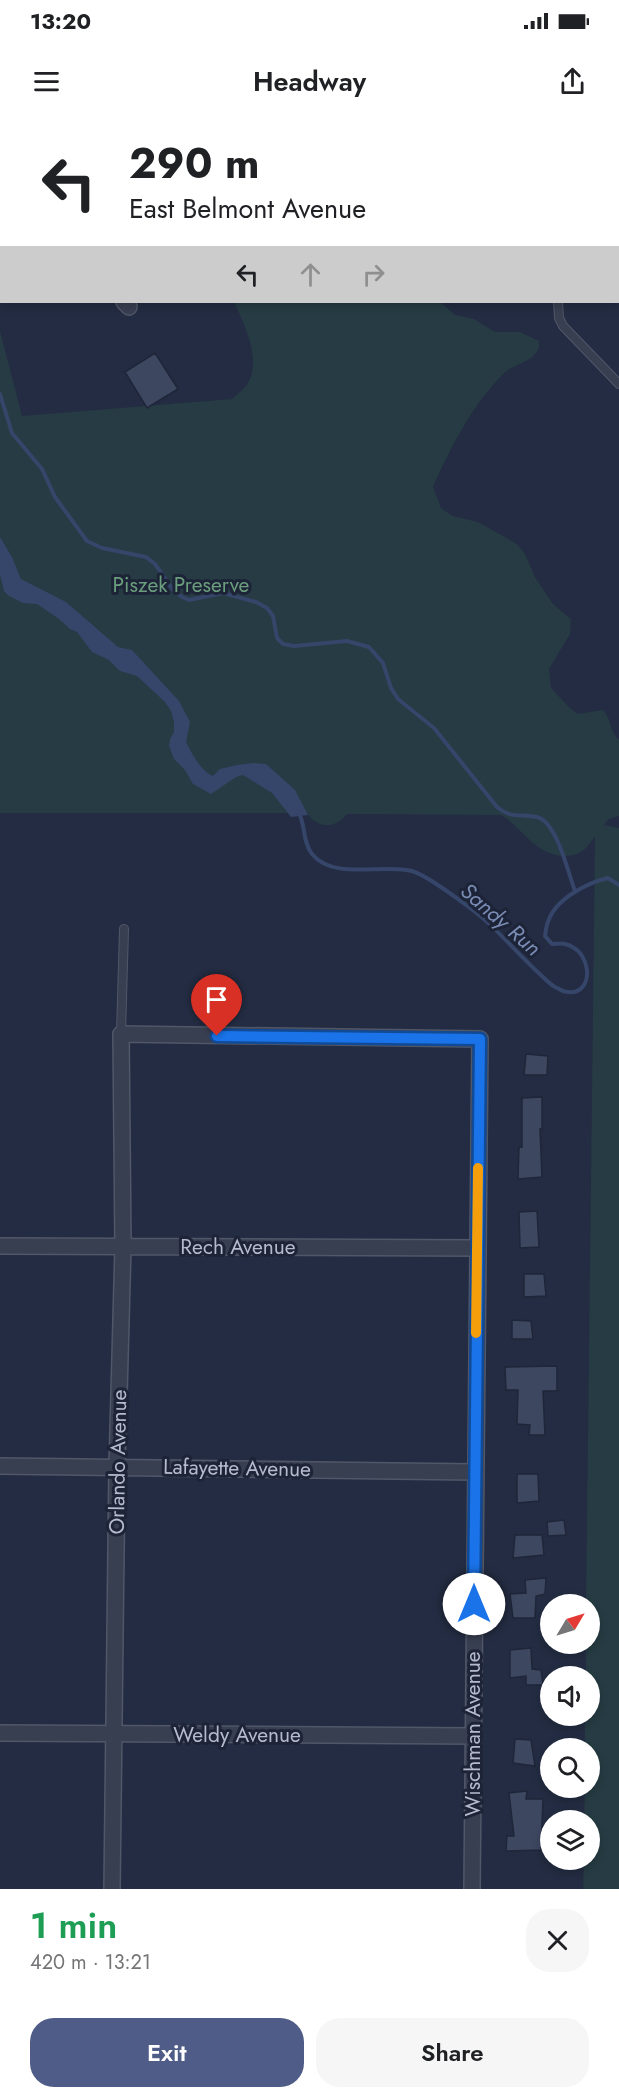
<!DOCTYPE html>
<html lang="en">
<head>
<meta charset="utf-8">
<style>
	:root { --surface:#fff; --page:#f6f6f6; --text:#202124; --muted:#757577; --accent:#4e5c87 }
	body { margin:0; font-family:Jost,sans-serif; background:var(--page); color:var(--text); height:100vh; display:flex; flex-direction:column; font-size:22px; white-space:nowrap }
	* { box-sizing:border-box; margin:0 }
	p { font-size:20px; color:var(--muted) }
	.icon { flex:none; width:33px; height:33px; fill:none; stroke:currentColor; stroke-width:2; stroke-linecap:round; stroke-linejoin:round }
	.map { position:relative; height:1769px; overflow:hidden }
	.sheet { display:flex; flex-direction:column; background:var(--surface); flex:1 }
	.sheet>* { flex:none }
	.banner { position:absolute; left:0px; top:0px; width:620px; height:183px; box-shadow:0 3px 9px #0003; background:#fff; color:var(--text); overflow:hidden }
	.needle { width:39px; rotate:52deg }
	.controls { position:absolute; left:540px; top:1474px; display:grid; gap:12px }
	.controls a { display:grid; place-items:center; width:60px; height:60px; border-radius:50%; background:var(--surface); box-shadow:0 3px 9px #0003; font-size:30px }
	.pin { position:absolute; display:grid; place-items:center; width:51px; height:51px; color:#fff; margin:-62px -26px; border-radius:50% 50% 50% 0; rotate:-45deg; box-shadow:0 0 6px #0007 }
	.pin .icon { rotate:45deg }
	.me { position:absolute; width:66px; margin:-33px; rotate:0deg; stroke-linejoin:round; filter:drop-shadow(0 0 4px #0008) }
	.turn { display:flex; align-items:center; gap:21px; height:126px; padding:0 30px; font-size:27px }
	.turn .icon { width:78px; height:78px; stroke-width:2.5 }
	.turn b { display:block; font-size:42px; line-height:51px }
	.lanes { display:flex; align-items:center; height:57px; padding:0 30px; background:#0003; justify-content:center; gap:30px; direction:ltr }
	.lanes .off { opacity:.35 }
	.round { display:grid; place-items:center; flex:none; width:63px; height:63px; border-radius:24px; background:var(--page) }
	.head { display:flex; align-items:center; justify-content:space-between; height:102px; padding:0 30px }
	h1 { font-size:36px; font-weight:600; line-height:45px; color:#1e9e55 }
	.primary-button { display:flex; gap:12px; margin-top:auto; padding:12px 30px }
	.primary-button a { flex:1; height:69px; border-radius:24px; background:var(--accent); color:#fff; font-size:24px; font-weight:600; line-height:69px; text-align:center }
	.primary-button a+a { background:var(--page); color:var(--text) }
	.status { display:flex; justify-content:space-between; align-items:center; height:42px; padding:0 30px; background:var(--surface); direction:ltr }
	.status svg { height:16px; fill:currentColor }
	header { display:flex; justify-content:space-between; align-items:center; height:78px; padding:0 30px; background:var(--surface); font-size:27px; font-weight:600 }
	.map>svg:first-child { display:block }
	.green { fill:#263b43 }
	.water { fill:#36456a }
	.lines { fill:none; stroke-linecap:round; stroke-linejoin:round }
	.stream { stroke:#36456a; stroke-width:4 }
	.building { fill:#3d4760; stroke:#1f2639; stroke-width:1.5 }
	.lane-casing { stroke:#505769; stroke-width:10 }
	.street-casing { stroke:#505769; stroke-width:18 }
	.lane { stroke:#383f51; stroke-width:8 }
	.street { stroke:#383f51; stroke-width:15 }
	.route-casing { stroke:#114b97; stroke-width:15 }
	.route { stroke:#1a73e8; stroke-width:10 }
	.slow { stroke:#f59e0b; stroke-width:10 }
	.labels { text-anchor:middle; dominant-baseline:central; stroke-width:6; stroke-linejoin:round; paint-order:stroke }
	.park-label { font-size:21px; fill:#6a9e7d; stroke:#1d2437 }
	.street-label { font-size:21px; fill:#b5bacc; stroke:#1d2437 }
	.water-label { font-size:22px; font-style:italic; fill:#7a8cb5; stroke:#1d2437 }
</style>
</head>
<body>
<div class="status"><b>13:20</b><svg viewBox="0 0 49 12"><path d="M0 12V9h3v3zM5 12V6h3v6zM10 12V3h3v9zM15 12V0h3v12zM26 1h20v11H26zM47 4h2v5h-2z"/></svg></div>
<header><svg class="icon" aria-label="menu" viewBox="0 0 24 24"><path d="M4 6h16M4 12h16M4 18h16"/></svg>Headway<svg class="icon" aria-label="share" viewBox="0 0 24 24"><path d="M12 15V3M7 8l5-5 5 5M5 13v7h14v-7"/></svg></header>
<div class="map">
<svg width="619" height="1769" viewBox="0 0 619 1769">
	<rect width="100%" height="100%" fill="#232c42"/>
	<!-- green -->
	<path class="green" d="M 34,0 L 162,0 L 163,1 L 34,2 Z
		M 234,182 L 440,182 L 455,195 L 474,199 L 495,212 L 520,212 L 539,221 C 542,238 519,243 508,250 C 501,255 494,264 489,270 C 468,294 446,337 433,367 L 441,388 L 445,391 L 453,396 L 478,402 L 517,424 L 525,434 L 535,457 L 553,484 L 571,499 L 570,514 L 549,549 L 551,568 C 561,578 567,587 578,594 L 603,590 C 612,599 609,611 619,620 L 619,696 L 609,699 L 604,705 L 619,708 L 619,1769 L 583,1769 L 584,1740 L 590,1740 L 590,1701 L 584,1701 L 585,1668 L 590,1668 L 590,1629 L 585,1629 L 585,1596 L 590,1596 L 590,1557 L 586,1557 L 586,1524 L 590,1524 L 590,1485 L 586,1485 L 595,717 C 590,721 588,728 582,731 C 577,735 570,736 564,736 C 534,735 523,708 501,695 L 347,694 C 336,709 317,709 307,693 L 0,693 L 0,211 L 22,296 L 232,279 C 238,273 244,270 248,263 C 262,239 244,204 234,182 Z"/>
	<!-- water -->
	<path class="water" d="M 0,417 L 12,437 L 21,459 L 66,482 L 118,527 L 132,530 L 179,581 L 190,602 L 186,622 C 192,634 201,651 213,656 L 220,649 L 237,645 L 254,643 L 266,644 L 295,670 L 308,695 L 291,697 L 272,673 L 243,655 L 236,657 L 211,674 L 193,664 L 185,650 L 174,639 L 169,626 L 170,619 L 174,612 L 174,602 L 171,591 L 165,582 L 137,556 L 120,551 L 109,540 L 92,532 L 77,512 L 70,509 L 59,499 L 37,484 L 23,483 L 9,476 L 4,471 L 0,455 Z"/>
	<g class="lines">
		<!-- stream -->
		<path class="stream" d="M 0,274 L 12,313 L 42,349 L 55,377 L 87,421 L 102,428 L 146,437 L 155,444 L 173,470 L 182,477 L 189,480 L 223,473 L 256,482 L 267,488 L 273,496 L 277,518 L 283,524 L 294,526 L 347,521 L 369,527 L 383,543 L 391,568 L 398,579 L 434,608 L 497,687 C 513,700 520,693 537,697 C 557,702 568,753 575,771
			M 298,691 C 306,705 302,721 312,734 C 334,761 383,743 412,751 C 429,756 459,780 474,791 C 499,810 519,836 543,857 C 547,861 552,866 557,868 C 563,872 573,874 579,870 C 593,861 587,835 574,828 C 567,823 561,823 552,824 L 545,816 C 546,811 546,806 548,802 C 555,779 587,763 608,758 L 619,765"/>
	</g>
	<!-- building -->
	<path class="building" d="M 155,233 L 178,269 L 147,288 L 125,252 Z
		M 526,934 L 548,936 L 547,955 L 524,955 Z
		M 542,977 L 542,1009 L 540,1009 L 542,1057 L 518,1059 L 519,1027 L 522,1027 L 522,978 Z
		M 537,1091 L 539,1127 L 520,1128 L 519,1092 Z
		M 524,1154 L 544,1154 L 546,1176 L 524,1177 Z
		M 512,1200 L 531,1201 L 533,1219 L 512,1219 Z
		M 557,1246 L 557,1271 L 543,1271 L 545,1315 L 529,1315 L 530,1305 L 517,1304 L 518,1270 L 506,1270 L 505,1247 Z
		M 517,1354 L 538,1354 L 539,1381 L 517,1383 Z
		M 564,1400 L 566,1415 L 548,1416 L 547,1402 Z
		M 515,1415 L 542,1415 L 544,1435 L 513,1438 Z
		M 546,1458 L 545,1474 L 536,1476 L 535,1498 L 513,1498 L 510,1474 L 526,1473 L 525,1460 Z
		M 531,1528 L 532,1549 L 541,1550 L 543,1565 L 526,1565 L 526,1556 L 510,1558 L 510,1530 Z
		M 515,1619 L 531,1620 L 535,1646 L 513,1643 Z
		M 527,1671 L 526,1679 L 543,1679 L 541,1730 L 506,1731 L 507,1716 L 514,1716 L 509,1673 Z"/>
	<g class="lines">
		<!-- lane casing -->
		<g class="lane-casing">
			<path id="lane" d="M 618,65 L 619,63
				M 558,182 L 559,198 L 563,206 L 619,264
				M 121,914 L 124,809"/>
		</g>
		<!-- street casing -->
		<g class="street-casing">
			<path id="street" d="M 0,55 L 2,56
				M 124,182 L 129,187
				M 0,1126 L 477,1128
				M 0,1346 L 475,1352
				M 0,1613 L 474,1616
				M 112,1769 L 117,1347 L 123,1127 L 121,914 L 480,919 L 472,1769"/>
		</g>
		<!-- lane -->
		<use href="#lane" class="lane"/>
		<!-- street -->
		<use href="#street" class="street"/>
	</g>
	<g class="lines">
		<!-- route casing -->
		<g class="route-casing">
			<path id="route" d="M 217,916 L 480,919 L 474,1484"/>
		</g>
		<!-- route -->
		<use href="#route" class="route"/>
		<!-- slow -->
		<path class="slow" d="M 476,1213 L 478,1048"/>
	</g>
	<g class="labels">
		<!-- park labels -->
		<g class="park-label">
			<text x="181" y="465">Piszek Preserve</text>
		</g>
		<!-- street labels -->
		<g class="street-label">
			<text x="238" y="1127">Rech Avenue</text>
			<text transform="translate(118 1342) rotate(-89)">Orlando Avenue</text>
			<text transform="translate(237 1348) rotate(1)">Lafayette Avenue</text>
			<text transform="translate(473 1614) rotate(-90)">Wischman Avenue</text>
			<text x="237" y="1615">Weldy Avenue</text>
		</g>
		<!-- water labels -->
		<g class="water-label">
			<text transform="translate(501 799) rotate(41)">Sandy Run</text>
		</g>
	</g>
</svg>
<div class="controls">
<a><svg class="needle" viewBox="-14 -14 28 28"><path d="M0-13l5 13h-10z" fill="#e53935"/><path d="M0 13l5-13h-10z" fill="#757577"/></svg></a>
<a><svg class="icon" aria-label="sound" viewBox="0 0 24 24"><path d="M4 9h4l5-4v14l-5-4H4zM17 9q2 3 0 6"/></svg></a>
<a><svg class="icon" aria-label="search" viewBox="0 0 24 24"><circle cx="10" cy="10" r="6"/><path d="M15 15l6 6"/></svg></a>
<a><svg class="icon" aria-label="layers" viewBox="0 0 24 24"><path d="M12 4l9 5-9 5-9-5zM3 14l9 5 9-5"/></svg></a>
</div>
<div class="pin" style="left:217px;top:916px;background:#d93025"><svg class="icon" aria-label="arrive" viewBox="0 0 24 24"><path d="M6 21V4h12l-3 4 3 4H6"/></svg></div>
<svg class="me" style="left:474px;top:1484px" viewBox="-20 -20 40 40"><circle r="19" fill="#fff"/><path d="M0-13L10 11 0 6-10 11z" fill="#1a73e8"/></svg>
<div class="banner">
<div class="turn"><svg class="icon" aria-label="left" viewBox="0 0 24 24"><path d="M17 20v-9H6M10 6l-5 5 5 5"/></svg><div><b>290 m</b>East Belmont Avenue</div></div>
<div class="lanes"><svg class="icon" aria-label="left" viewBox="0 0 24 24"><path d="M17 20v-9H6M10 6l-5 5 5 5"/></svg><svg class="icon off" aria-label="ahead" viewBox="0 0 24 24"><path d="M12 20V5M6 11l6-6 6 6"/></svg><svg class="icon off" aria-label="right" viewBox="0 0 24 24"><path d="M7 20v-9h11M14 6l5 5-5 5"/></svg></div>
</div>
</div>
<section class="sheet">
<div class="head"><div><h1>1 min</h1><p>420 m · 13:21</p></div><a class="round"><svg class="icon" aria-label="close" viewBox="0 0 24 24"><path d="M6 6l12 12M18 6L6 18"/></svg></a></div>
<div class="primary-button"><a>Exit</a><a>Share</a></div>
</section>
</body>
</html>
